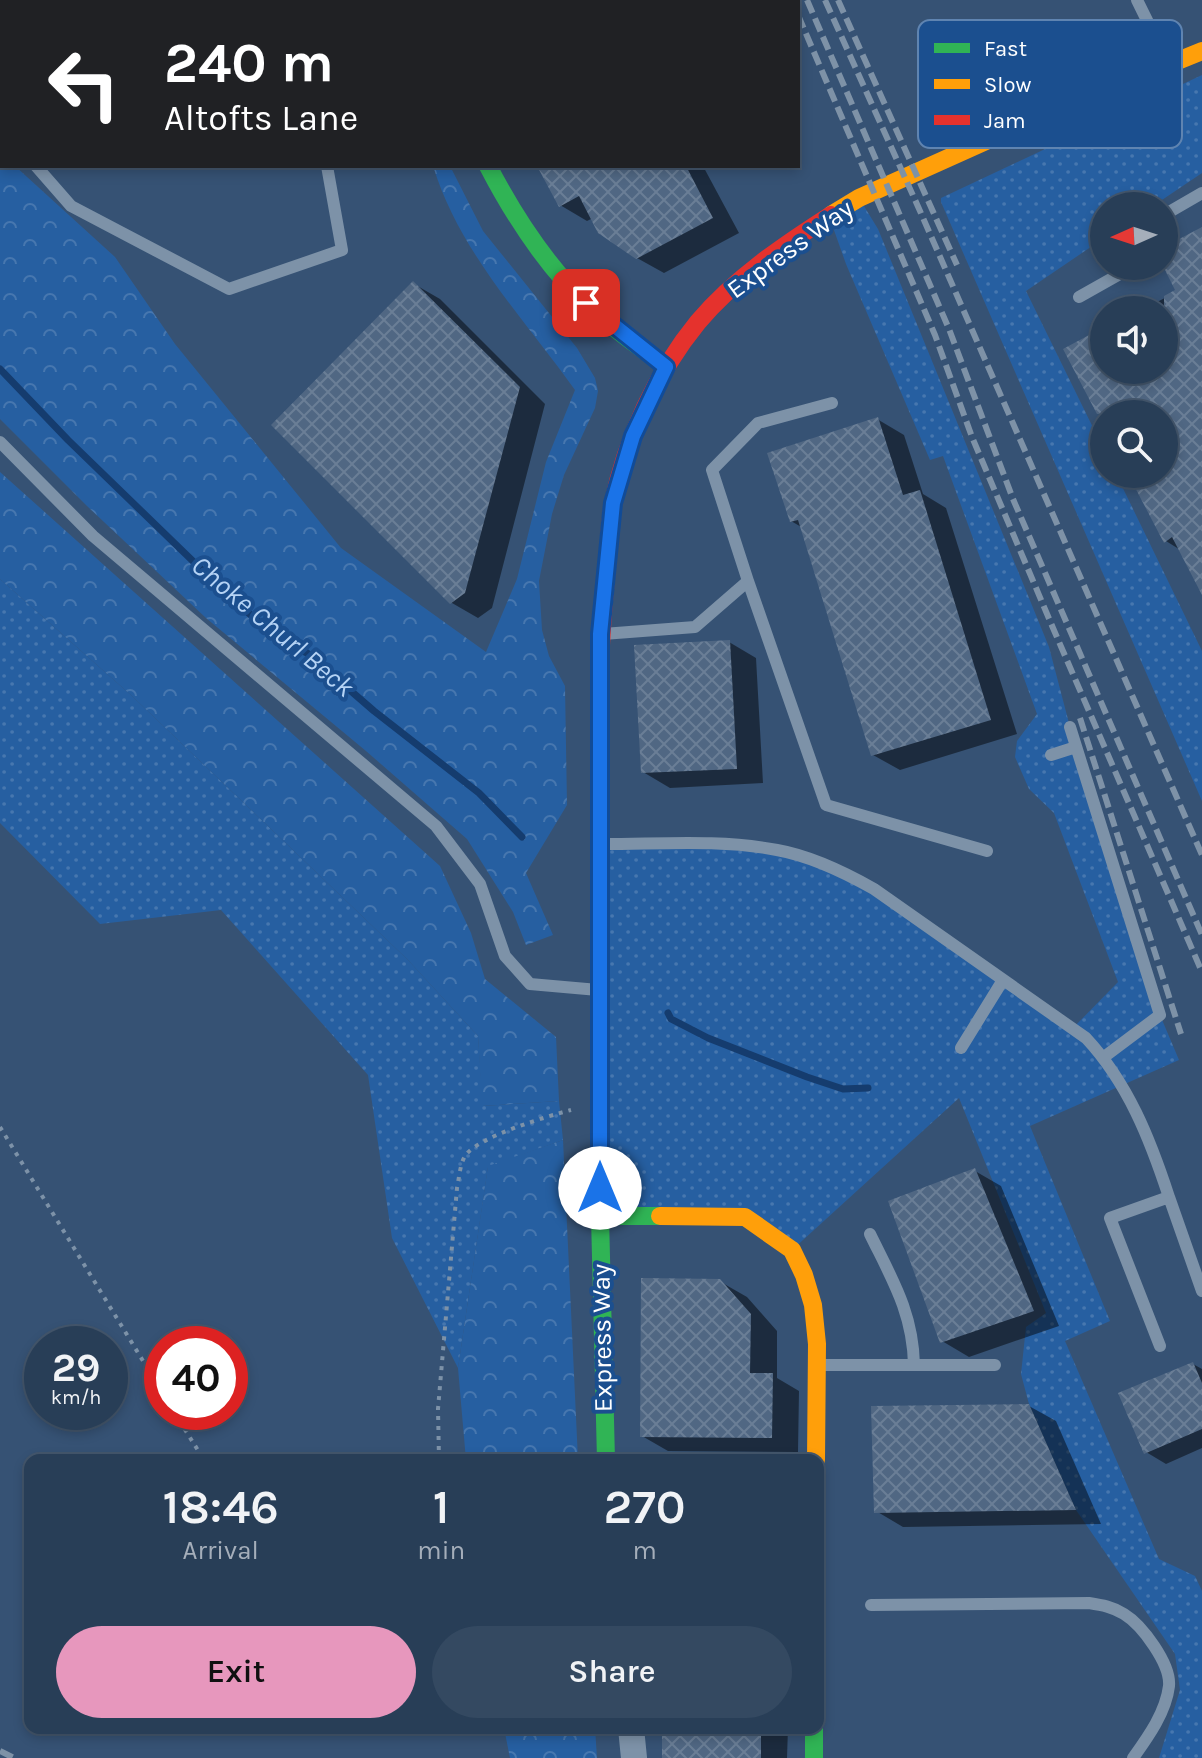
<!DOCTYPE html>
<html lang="en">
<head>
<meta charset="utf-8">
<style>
	:root { --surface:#283e57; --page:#344961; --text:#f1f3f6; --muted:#a5aeba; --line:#44576d; --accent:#e797bd }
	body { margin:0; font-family:Karla,sans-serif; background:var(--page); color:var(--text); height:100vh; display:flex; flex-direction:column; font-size:30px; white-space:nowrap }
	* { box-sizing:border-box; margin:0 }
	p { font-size:26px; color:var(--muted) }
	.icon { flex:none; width:44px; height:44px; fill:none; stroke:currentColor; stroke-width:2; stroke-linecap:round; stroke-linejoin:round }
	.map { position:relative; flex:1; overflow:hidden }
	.sheet { position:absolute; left:24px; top:1454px; width:800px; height:280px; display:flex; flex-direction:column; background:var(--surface); border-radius:16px; box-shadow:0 4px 12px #0003,0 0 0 2px var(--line) }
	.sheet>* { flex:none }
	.banner { position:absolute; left:0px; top:0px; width:800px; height:168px; box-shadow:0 4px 12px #0003,0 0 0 2px var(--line); background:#202124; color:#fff; overflow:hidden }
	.needle { width:52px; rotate:267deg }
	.controls { position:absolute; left:1090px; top:192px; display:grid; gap:16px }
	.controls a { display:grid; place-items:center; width:88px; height:88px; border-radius:50%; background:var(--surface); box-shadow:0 4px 12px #0003,0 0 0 2px var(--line); font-size:40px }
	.speed { position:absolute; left:24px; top:1326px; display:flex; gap:16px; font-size:40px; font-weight:700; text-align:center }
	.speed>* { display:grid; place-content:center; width:104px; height:104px; border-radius:50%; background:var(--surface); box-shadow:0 4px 12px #0003,0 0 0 2px var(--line); line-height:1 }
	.speed small { font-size:20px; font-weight:400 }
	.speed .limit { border:12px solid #d22; background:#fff; color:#111 }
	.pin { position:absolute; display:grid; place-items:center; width:68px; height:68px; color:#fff; margin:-34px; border-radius:16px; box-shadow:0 4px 12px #0006 }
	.me { position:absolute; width:88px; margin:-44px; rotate:0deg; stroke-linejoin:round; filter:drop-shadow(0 0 6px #0008) }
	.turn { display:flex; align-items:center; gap:28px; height:168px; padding:0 32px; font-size:36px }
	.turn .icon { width:104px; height:104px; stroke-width:2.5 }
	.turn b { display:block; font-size:56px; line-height:68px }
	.eta { display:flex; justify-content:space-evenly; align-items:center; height:136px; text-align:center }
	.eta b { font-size:48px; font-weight:600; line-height:56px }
	.button { display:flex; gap:16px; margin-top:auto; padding:16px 32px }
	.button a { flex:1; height:92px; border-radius:48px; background:var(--accent); color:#111; font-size:32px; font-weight:600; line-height:92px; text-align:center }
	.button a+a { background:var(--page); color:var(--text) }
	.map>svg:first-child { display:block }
	.grass { fill:url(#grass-dots) }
	.forest { fill:url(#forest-crowns) }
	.shadow { fill:#0007 }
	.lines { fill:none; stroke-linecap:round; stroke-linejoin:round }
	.stream { stroke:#153c6e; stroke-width:7 }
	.building { fill:url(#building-cross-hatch) }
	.path { stroke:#7d92a8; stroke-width:4; stroke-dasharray:4 6; stroke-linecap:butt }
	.lane { stroke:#7d92a8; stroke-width:12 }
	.street { stroke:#7d92a8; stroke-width:26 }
	.fast { stroke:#30b455; stroke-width:18 }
	.slow { stroke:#ff9f0a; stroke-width:18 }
	.jam { stroke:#e5322d; stroke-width:18 }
	.rail { stroke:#7e92a7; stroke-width:6; stroke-dasharray:14 6; stroke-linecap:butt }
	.route-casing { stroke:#114b97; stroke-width:20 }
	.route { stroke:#1a73e8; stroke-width:14 }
	.labels { text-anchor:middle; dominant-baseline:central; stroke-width:8; stroke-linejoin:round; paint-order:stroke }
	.street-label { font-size:26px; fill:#fff; stroke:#1b4f8f }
	.water-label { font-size:28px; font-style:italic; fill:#b5d3f5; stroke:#1b4f8f }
	.key { fill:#1b4f8f; stroke:#5f84b1; stroke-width:2 }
	.key-label { font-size:22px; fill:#fff }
</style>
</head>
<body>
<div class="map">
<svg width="1202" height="1758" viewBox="0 0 1202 1758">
	<defs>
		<pattern id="grass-dots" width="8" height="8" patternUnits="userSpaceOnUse" patternTransform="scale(2)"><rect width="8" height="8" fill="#265fa1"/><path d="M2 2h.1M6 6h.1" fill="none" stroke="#4777af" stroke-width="1.8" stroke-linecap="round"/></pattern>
		<pattern id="forest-crowns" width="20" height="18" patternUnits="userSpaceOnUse" patternTransform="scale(2)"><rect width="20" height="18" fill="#265fa1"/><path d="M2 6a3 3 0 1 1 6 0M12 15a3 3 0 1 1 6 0" fill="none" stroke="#4777af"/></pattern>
		<pattern id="building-cross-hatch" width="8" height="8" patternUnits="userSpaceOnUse" patternTransform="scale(2)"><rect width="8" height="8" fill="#506783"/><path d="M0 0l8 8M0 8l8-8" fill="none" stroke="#6a7e96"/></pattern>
	</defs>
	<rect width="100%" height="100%" fill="#365274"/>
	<!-- grass -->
	<path class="grass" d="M 1202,75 L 1202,173 L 1153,206 L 1104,206 L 1104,238 L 1026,291 L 1104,450 L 1104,474 L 1116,474 L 1202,651 L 1202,801 L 941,202 L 941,198 Z
		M 859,198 L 878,229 L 1049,647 L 1070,727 L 1160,1015 L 1179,1060 L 1030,1126 L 1110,1321 L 1065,1341 L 1159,1559 L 1195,1576 L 1202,1591 L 1202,1758 L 1159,1758 L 1180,1690 L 1175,1654 L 1076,1510 L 1029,1404 L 1021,1374 L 1026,1327 L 1046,1313 L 959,1098 L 792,1250 L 745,1217 L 600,1216 L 601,844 L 736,844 L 843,872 L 1073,1028 L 1118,982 L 1054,813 L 1029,789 L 1015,757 L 1017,741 L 1037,714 L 943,456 L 930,460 L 846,264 L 829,216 Z
		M 0,579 L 132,696 L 408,960 L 478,1036 L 483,1106 L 559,1101 L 563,1140 L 488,1167 L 458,1368 L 392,1238 L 368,1075 L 221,910 L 100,924 L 0,823 Z"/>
	<!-- forest -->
	<path class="forest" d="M 0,153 L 2,166 L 15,166 L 115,257 L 175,344 L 341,548 L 486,652 L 517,579 L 546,462 L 575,390 C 523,317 460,253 433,166 L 450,166 L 483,231 L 577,348 L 595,378 L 598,391 L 595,408 L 564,475 L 552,514 L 539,581 L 542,630 L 549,656 L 565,686 L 567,805 L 526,873 L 553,935 L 526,945 L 513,912 L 467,839 L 366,751 L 206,618 L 87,506 L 0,419 Z
		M 0,472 L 440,866 L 471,933 L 485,979 L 556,1037 L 559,1101 L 482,1106 L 478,1036 L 408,960 L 132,696 L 0,579 Z
		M 563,1140 L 578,1460 L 466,1460 L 458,1368 L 488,1166 Z
		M 504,1728 L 595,1728 L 597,1758 L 510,1758 Z"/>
	<!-- shadow -->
	<path class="shadow" d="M 0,0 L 310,0 L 310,2 L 2,2 L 2,114 Z
		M 675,0 L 716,0 L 719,2 L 671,2 Z
		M 539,166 L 703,166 L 739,233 L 664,273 L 637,258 L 593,218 L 587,221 L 560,205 Z
		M 1202,229 L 1202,590 L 1182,551 L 1166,541 L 1131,474 L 1164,474 L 1164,414 L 1104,414 L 1104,423 L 1066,350 L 1104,330 L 1104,370 L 1164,370 L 1164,310 L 1142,310 L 1178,291 L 1164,264 L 1164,249 Z
		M 414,284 L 440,299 L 545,404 L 492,608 L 478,618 L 452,603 Z
		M 877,419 L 904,435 L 923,494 L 946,508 L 1017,734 L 900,770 L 873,755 L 803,528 L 791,521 Z
		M 729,642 L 756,658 L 763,783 L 670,788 L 643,772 Z
		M 975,1171 L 1001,1186 L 1059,1326 L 969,1357 L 942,1341 Z
		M 719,1281 L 747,1297 L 777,1331 L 777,1378 L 799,1391 L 798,1452 L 668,1451 L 642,1436 Z
		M 1193,1364 L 1202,1369 L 1202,1448 L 1166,1464 L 1146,1452 Z
		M 1029,1406 L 1056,1421 L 1101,1524 L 903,1527 L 876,1511 Z
		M 664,1728 L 788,1728 L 787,1758 L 664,1758 Z"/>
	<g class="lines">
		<!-- stream -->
		<path class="stream" d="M 0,369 L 68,440 L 232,599 L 279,639 L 307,653 L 374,711 L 479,793 L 522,837
			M 668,1013 L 671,1019 L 708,1038 L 807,1077 L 843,1089 L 868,1088"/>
	</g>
	<!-- building -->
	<path class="building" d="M 537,166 L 686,166 L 713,218 L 636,259 L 598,233 L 579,196 L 559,207 Z
		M 1202,227 L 1202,595 L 1172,537 L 1164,543 L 1128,474 L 1164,474 L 1164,414 L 1097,414 L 1063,349 L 1104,327 L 1104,370 L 1164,370 L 1164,296 L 1175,290 L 1164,268 L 1164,247 Z
		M 413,281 L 520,387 L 465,593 L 450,604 L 271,425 Z
		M 878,417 L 903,495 L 920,490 L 991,720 L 871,756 L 798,520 L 790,522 L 767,453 Z
		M 730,640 L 737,769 L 641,773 L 634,645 Z
		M 975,1168 L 1034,1311 L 940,1343 L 888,1201 Z
		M 641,1278 L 720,1279 L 751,1314 L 750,1373 L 773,1373 L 772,1438 L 640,1437 Z
		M 1193,1362 L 1202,1383 L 1202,1429 L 1144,1454 L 1118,1393 Z
		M 1029,1404 L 1076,1510 L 874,1513 L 871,1406 Z
		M 662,1728 L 761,1728 L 761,1758 L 662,1758 Z"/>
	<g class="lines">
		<!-- path -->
		<path class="path" d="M 0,1127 L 162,1392
			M 174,1412 L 204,1460
			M 439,1460 L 438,1409 L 457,1188 C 459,1179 460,1164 465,1156 C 477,1137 548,1116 571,1110"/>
		<!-- lane -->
		<path class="lane" d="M 1137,0 L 1167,61
			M 579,2 L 582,0
			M 0,126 L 2,127
			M 36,166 L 71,206 L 229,289 L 342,250 L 327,166
			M 1164,215 L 1202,193
			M 1079,297 L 1134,266
			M 0,442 L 93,536 L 436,826 L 480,884 L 505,956 L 530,984 L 598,990
			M 748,581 L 826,805 L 987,851
			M 603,634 L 695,627 L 748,581 L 712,470 L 758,423 L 832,403
			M 1070,727 L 1160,1015 L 1104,1057
			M 1051,755 L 1076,747
			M 604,844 C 661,844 721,839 777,850 C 811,856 844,872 874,889 L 1086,1038 C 1128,1083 1150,1139 1169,1197 L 1110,1218 L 1160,1346
			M 961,1048 L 1003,980
			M 1169,1197 L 1202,1291
			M 870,1234 C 892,1279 913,1313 914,1365
			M 820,1365 L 995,1365
			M 871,1605 L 1089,1603 C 1102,1605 1113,1607 1124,1614 C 1142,1625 1171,1664 1169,1686 C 1166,1712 1148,1737 1133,1758"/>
		<!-- street -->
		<path class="street" d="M 445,0 L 445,2
			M 631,1728 L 634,1758"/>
		<!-- fast -->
		<path class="fast" d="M 488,166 C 515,218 549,270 593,310 C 616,331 642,348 666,367
			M 600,679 L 600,1216 L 660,1216
			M 600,1216 L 606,1460
			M 814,1728 L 814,1758"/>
		<!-- slow -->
		<path class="slow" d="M 831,215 L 859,198 L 1037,118 L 1202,51
			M 660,1216 L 745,1217 L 792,1250 L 804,1275 L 813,1305 L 817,1344 L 816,1460"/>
		<!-- jam -->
		<path class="jam" d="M 600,679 C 600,638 604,598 608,557 C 609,539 610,520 613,503 C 626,439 657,372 698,322 C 734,279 784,245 831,215"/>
		<!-- rail -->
		<path class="rail" d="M 791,0 L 792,2
			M 807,0 L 949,329 L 1013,499 L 1202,935
			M 825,0 L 920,211 L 1202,855
			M 838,0 L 957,265
			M 798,15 L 935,335 L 972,437 L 1053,628 L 1202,972
			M 1080,718 L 1181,1034
			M 0,1751 L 14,1758"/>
	</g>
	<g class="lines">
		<!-- route casing -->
		<g class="route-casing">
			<path id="route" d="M 586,303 L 666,367 L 633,436 L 613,503 L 600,634 L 600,1188"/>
		</g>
		<!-- route -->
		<use href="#route" class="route"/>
	</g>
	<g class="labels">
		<!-- street labels -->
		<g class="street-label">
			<text transform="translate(790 249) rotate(-36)">Express Way</text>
			<text transform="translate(602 1338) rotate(-91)">Express Way</text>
		</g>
		<!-- water labels -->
		<g class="water-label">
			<text transform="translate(273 626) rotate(40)">Choke Churl Beck</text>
		</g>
	</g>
	<!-- legend -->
	<rect x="918" y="20" width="264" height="128" rx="12" class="key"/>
	<rect x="934" y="43" width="36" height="10" fill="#30b455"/>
	<rect x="934" y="79" width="36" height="10" fill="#ff9f0a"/>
	<rect x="934" y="115" width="36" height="10" fill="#e5322d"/>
	<g class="key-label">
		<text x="984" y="56">Fast</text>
		<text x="984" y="92">Slow</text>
		<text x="984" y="128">Jam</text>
	</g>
</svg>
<div class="controls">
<a><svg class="needle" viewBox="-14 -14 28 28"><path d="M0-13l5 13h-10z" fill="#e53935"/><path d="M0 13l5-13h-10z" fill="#a5aeba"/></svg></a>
<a><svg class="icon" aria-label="sound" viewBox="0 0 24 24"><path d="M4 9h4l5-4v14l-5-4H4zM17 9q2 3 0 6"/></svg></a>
<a><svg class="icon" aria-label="search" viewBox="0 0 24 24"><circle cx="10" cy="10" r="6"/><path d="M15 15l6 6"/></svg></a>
</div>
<div class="speed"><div>29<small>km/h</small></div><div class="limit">40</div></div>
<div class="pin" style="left:586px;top:303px;background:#d93025"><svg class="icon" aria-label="arrive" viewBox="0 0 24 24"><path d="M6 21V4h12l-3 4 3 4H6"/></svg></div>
<svg class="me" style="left:600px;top:1188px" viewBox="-20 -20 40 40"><circle r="19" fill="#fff"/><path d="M0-13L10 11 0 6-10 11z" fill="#1a73e8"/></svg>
<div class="banner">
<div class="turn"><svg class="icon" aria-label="left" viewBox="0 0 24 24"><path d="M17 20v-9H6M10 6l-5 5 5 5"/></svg><div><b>240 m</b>Altofts Lane</div></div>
</div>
<section class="sheet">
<div class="eta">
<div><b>18:46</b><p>Arrival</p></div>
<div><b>1</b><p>min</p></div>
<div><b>270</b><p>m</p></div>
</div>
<div class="button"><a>Exit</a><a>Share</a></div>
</section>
</div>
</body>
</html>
